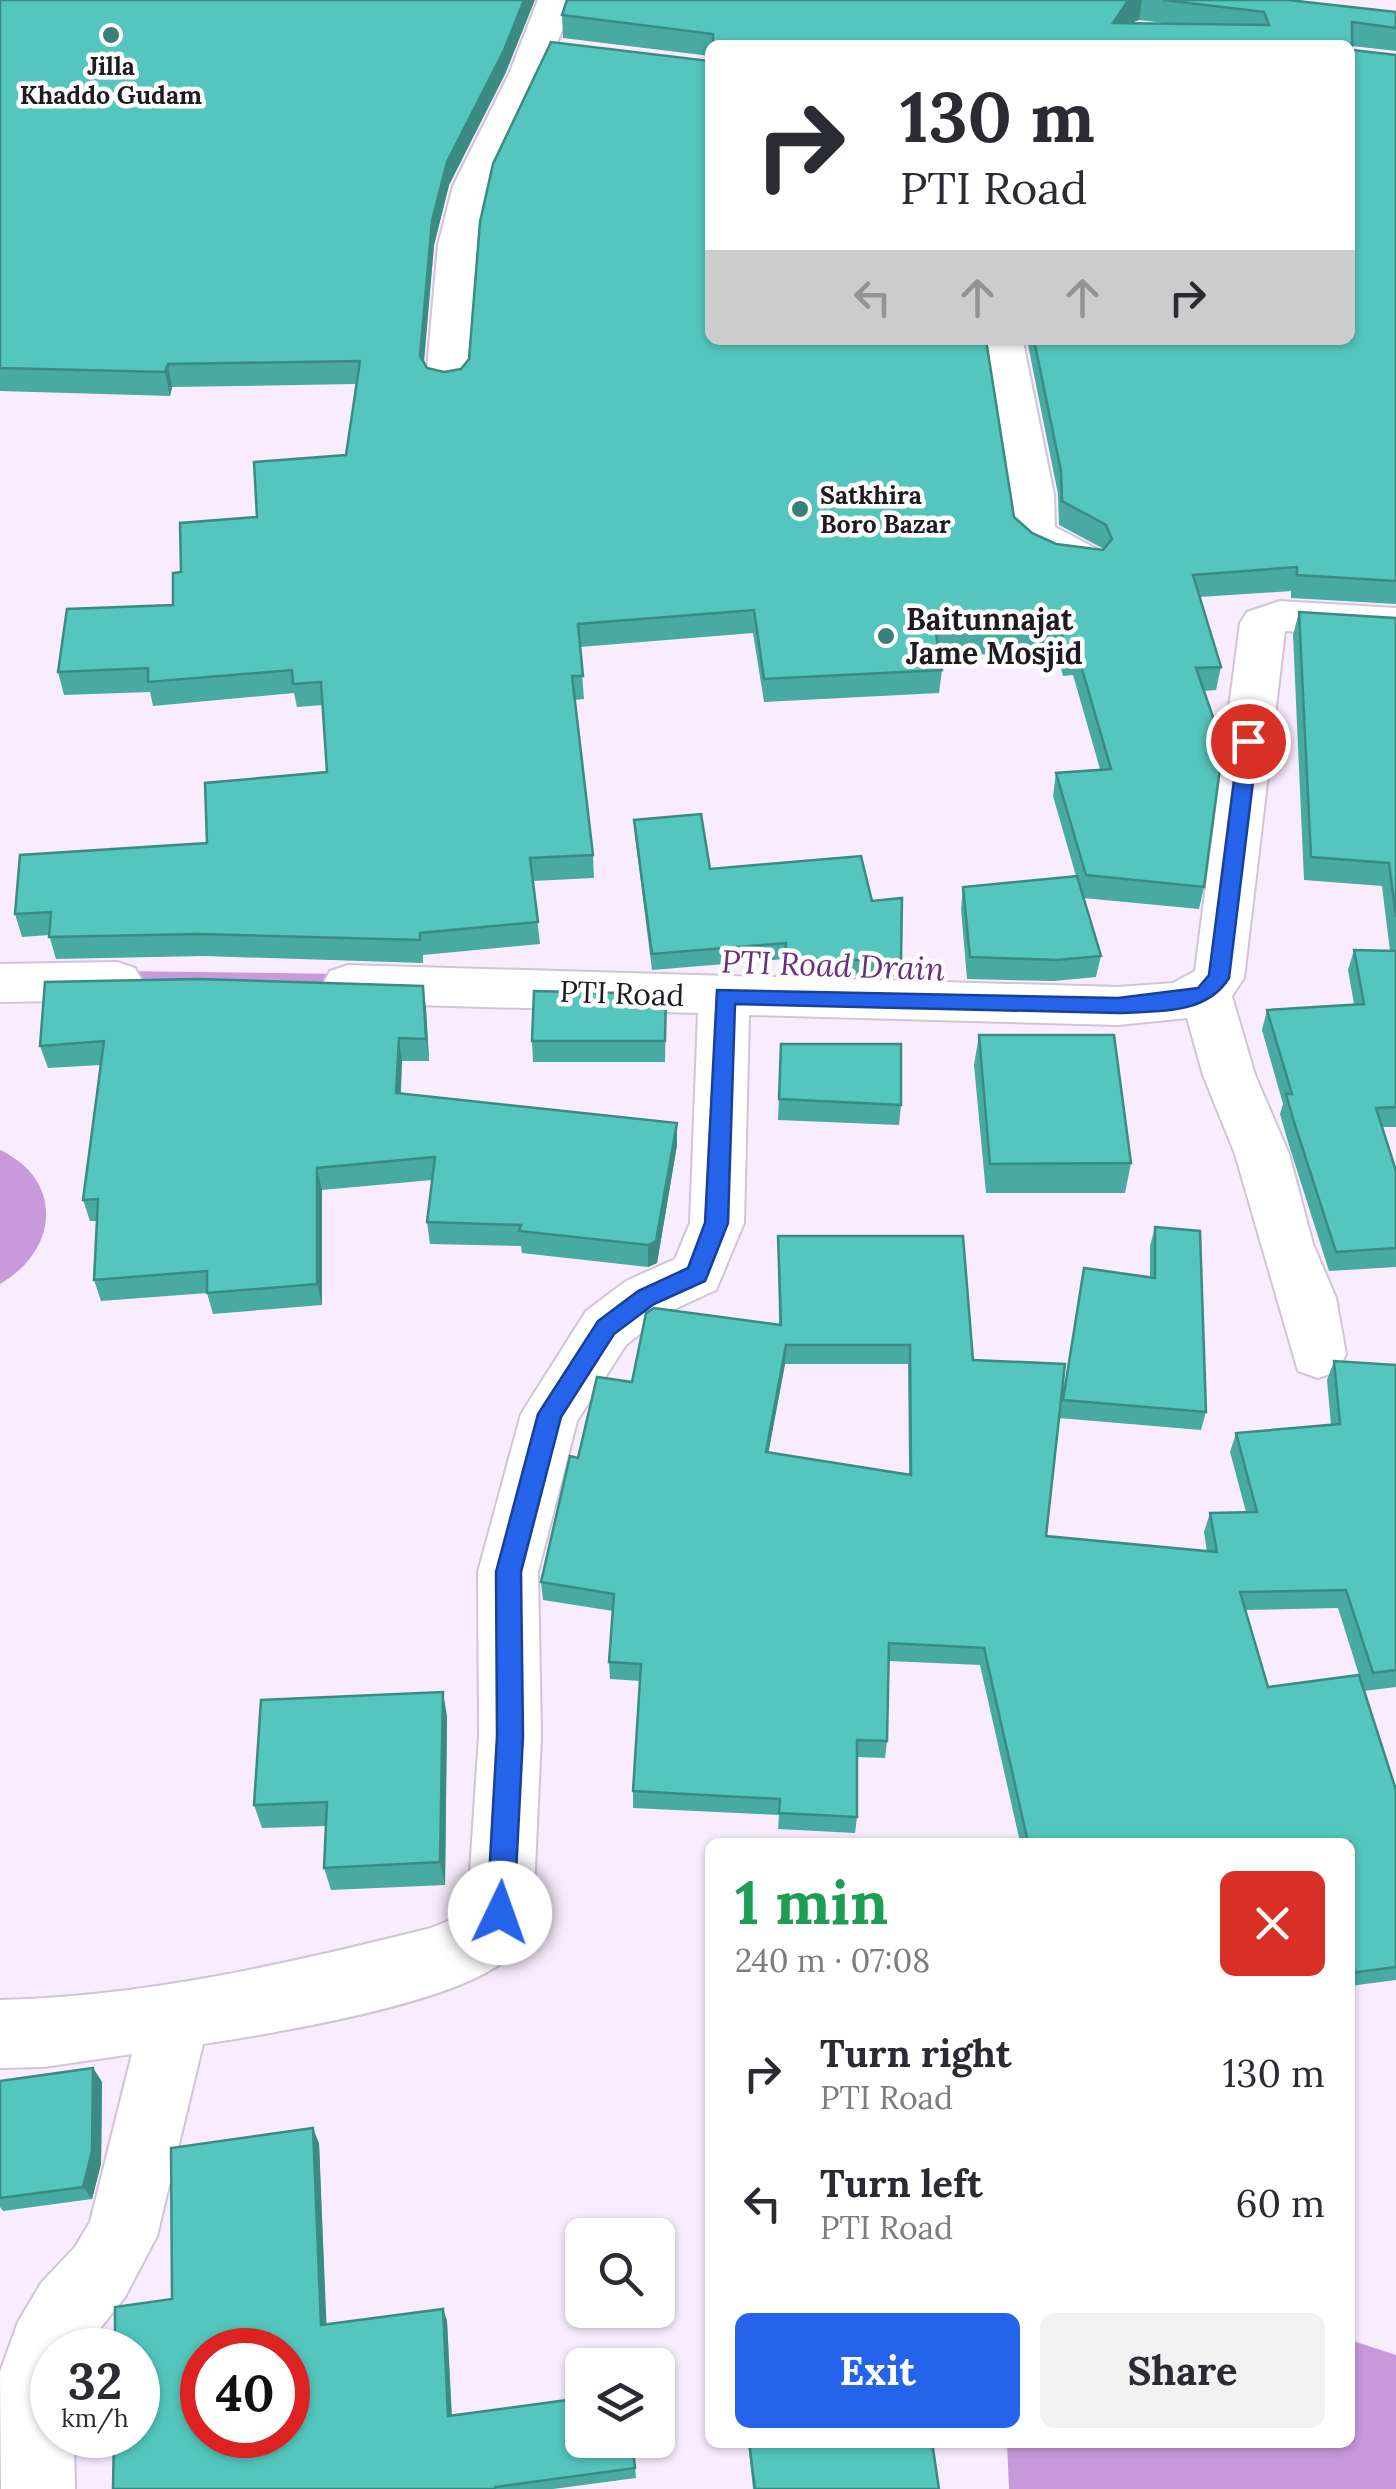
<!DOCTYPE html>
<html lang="en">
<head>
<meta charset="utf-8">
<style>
	:root { --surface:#fff; --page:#f2f2f3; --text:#2b2b33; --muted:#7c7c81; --accent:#2563eb }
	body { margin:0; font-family:Lora,serif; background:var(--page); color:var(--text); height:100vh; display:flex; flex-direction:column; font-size:38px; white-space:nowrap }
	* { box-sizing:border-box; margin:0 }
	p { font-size:32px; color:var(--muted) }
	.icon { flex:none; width:55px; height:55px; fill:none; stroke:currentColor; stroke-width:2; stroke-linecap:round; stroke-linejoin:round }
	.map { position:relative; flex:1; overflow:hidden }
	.drawer { position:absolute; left:705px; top:1838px; width:650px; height:610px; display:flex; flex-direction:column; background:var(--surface); border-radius:15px; box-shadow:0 2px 8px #0004 }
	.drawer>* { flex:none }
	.guide { position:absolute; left:705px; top:40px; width:650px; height:305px; border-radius:15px; box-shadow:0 2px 8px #0004; background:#fff; color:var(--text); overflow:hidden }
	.controls { position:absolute; left:565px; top:2218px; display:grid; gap:20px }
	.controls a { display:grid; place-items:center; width:110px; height:110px; border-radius:15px; background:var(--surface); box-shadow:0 2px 8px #0004; font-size:50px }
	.speed { position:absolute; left:30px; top:2328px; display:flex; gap:20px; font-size:50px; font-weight:700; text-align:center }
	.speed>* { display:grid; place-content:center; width:130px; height:130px; border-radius:50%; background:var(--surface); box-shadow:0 2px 8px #0004; line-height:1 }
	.speed small { font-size:25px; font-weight:400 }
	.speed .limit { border:15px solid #d22; background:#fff; color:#111 }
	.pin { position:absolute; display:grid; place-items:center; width:85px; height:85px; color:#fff; margin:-42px; border:5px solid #fff; border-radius:50%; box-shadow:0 2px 10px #0007 }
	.me { position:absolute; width:110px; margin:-55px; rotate:3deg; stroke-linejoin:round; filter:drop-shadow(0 0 8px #0008) }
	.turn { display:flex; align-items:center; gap:35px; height:210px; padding:0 30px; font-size:45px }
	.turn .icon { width:130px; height:130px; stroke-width:2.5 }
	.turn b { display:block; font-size:70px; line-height:85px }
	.lanes { display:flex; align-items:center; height:95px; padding:0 30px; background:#0003; justify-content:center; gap:50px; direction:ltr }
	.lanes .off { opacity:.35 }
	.round { display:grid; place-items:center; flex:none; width:105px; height:105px; border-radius:15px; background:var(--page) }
	.head { display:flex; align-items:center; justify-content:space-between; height:170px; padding:0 30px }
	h1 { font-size:60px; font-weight:700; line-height:75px; color:#1e9e55 }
	.primary-button { display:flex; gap:20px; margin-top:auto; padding:20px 30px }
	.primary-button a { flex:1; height:115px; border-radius:15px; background:var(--accent); color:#fff; font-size:40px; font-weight:700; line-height:115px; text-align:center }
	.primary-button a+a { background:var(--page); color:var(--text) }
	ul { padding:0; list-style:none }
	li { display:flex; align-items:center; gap:30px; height:130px; padding:0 30px }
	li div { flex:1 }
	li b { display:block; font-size:38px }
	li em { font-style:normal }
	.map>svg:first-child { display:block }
	.water { fill:#c79adb }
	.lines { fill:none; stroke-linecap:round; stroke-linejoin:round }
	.stream { fill:#c79adb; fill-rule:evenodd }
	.street-casing { stroke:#d0c4d6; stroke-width:4 }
	.secondary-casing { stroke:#d0c4d6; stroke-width:4 }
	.street { fill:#fff; fill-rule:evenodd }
	.secondary { fill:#fff; fill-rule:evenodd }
	.wall { fill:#48aaa3; fill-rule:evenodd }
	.shaded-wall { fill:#3b8b84 }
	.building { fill:#54c6bd; stroke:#3b8b84; stroke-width:2.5; fill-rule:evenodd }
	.route { fill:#2563eb; stroke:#184099; stroke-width:2.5 }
	.poi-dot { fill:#39807a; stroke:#fefefe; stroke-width:4 }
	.labels { text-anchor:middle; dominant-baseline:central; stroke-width:9; stroke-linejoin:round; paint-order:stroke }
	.far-poi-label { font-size:25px; font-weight:bold; fill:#201b22; stroke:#fefefe }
	.poi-label { font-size:30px; font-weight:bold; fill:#201b22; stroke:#fefefe; text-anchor:start }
	.street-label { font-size:30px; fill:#201b22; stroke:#fefefe }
	.water-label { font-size:32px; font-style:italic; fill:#672f7c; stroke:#fefefe }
</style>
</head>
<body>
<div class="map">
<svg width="1396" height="2489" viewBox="0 0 1396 2489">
	<rect width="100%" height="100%" fill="#f8ecfe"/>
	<!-- water -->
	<path class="water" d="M 0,1150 C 64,1180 59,1250 0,1284 Z
		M 1350,2340 L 1396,2355 L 1396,2489 L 1009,2489 L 1007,2443 L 1350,2442 Z"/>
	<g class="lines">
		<!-- stream -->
		<path class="stream" d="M 116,971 L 345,974 L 353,980 L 345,986 L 116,983 L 108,977 Z"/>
		<!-- street casing -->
		<g class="street-casing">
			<path id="street" d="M 538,0 L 574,0 L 545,74 L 491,186 L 478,245 L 468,380 L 462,389 L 447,392 L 432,389 L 426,380 L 438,245 L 453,186 L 509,74 Z
				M 984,340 L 1023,342 L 1054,495 L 1055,527 L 1099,550 L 1105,560 L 1099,570 C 1077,576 1028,558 1015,539 C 1008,527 1012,507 1010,493 C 1004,444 981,388 984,340 Z"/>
		</g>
		<!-- secondary casing -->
		<g class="secondary-casing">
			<path id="secondary" d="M 983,340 L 1023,340 L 1017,351 L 1003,354 L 989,351 Z
				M 1280,601 L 1396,608 L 1396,638 L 1285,631 L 1244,978 L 1232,996 L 1255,1075 L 1289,1154 L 1313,1244 L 1336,1298 L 1346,1354 L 1338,1371 L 1318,1378 L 1298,1371 L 1235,1154 L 1203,1075 L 1187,1018 L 1118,1025 L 749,1015 L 744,1223 L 716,1290 L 666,1313 L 626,1345 L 577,1421 L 538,1572 L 541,1736 L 533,1913 C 525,1930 516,1953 500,1964 C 443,2005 275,2033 203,2044 L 157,2236 L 125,2297 L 83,2350 L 52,2350 L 52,2435 L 74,2435 L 75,2489 L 1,2489 L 0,2372 L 18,2322 L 41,2283 L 75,2247 L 90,2222 L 132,2054 L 44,2067 L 0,2068 L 0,2000 C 145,1997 291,1963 431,1928 L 455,1918 L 468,1902 L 479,1736 L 478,1572 L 521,1414 L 586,1311 L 626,1281 L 675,1259 L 690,1223 L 698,1013 L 348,1003 L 330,997 L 323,984 L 330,971 L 348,965 L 1118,987 L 1173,983 L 1195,971 L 1240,623 L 1247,612 Z
				M 117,962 L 135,968 L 142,981 L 135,994 L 117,1000 L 0,1002 L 0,964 Z"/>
		</g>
		<!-- street -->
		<use href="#street" class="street"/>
		<!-- secondary -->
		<use href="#secondary" class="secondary"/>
	</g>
	<!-- wall -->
	<path class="wall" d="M 0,0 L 506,72 L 449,185 L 434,245 L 424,363 L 427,368 L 1014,517 L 1032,533 L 1056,544 L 1103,550 L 1102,548 L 1059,525 L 1058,494 L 1027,340 L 1350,340 L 1350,45 L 710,45 L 710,56 L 563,38 L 562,15 L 567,0 L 1288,0 L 1396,12 L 1396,51 L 1352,46 L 1352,50 L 1396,55 L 1396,604 L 1291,598 L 1291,591 L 1200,597 L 1221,667 L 1216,690 L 1204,691 L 1204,887 L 1199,909 L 1083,898 L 1101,956 L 1096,977 L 1054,981 L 967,979 L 961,909 L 963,887 L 1076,876 L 1053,796 L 1056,773 L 1100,769 L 1073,675 L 1063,676 L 1056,650 L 940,657 L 942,670 L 939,693 L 764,702 L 753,633 L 580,647 L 584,699 L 575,700 L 593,855 L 594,878 L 533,881 L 540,944 L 423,955 L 423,963 L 204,956 L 56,959 L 49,935 L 22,937 L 15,914 L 207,843 L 327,772 L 323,705 L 297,707 L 294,693 L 153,706 L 150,692 L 64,695 L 58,672 L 173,605 L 181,572 L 346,455 L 357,384 L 172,387 L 170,396 L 0,391 ZM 1139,20 L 1164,23 L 1131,23 Z
		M 1299,612 L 1396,618 L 1396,1127 L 1382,1127 L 1396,1171 L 1396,1267 L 1329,1271 L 1288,1142 L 1280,1114 L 1283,1104 L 1262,1030 L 1267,1010 L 1354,1004 L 1348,970 L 1354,950 L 1390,951 L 1382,886 L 1304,880 L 1293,635 Z
		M 634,820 L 710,869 L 872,901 L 901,961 L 900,977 L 784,973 L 785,959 L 652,970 L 635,836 Z
		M 666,994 L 665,1062 L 533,1062 L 532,1041 Z
		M 426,1008 L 429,1061 L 402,1061 L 401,1094 L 677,1145 L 657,1263 L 648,1267 L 522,1253 L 521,1246 L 430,1244 L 427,1222 L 432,1180 L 322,1190 L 322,1305 L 213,1314 L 207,1293 L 101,1301 L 94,1280 L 97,1221 L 90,1221 L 83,1200 L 101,1065 L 48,1068 L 40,1046 Z
		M 979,1035 L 1131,1163 L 1125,1193 L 986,1193 L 974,1065 Z
		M 781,1044 L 901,1105 L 899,1125 L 778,1120 Z
		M 1155,1227 L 1206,1412 L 1201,1430 L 1059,1418 L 1084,1268 L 1150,1278 L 1150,1246 Z
		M 778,1236 L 973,1360 L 1046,1536 L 1207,1552 L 1204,1532 L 1210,1513 L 1246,1512 L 1230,1452 L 1236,1433 L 1331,1425 L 1327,1380 L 1334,1361 L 1396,1365 L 1396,1687 L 1364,1691 L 1338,1608 L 1245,1610 L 1268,1687 L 1396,1790 L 1396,1980 L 1350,1986 L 1350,1842 L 1020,1842 L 980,1665 L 889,1661 L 887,1741 L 885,1758 L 857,1757 L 857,1817 L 855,1833 L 778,1829 L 779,1815 L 633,1808 L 633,1791 L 640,1681 L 610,1679 L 609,1662 L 613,1611 L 543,1600 L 541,1582 L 578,1458 L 632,1382 L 779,1325 ZM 785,1364 L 908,1364 L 909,1475 L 768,1453 Z
		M 447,1716 L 445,1885 L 331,1890 L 324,1868 L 326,1826 L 262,1828 L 254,1805 Z
		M 93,2068 L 102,2082 L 101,2164 L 92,2199 L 3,2211 L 0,2207 L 0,2081 Z
		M 319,2143 L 326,2324 L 443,2309 L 447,2321 L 452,2416 L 633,2440 L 636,2478 L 553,2489 L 113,2489 L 172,2299 Z
		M 748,2442 L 932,2442 L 939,2489 L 753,2489 Z"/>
	<!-- shaded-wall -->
	<path class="shaded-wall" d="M 524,0 L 535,0 L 506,72 L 449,185 L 434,245 L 422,380 L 420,356 L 432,221 L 447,162 Z
		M 1134,0 L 1142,0 L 1139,20 L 1124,25 L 1113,23 L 1127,2 Z
		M 168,364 L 172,387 L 170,396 L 165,372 Z
		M 423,986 L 426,1008 L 429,1061 L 426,1039 Z
		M 399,1038 L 402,1061 L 399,1116 L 396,1093 Z
		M 677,1123 L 677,1145 L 657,1263 L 648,1267 L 648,1245 Z
		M 317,1168 L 322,1190 L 322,1305 L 317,1284 Z
		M 786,1345 L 785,1364 L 765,1471 L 766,1452 Z
		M 443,1692 L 447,1716 L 445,1885 L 440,1862 Z
		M 93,2068 L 102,2082 L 101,2164 L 92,2199 L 83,2187 Z
		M 313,2128 L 319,2143 L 327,2337 L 321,2325 Z
		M 443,2309 L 447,2321 L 452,2427 L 448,2416 Z"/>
	<!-- building -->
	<path class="building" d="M 0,0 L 524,0 L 504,50 L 447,162 L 432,221 L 420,356 L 427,368 L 444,372 L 461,369 L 469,359 L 480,222 L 493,164 L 551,42 L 710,61 L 710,340 L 986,340 L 1014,517 L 1032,533 L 1056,544 L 1103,550 L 1112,539 L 1106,525 L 1062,501 L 1061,471 L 1034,340 L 1350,340 L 1350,45 L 713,45 L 713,34 L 562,15 L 567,0 L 1134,0 L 1127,2 L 1113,23 L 1269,25 L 1264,12 L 1163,0 L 1288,0 L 1396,12 L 1396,28 L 1352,22 L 1352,50 L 1396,55 L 1396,581 L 1297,575 L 1297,567 L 1193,575 L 1221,667 L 1196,668 L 1223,746 L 1204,887 L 1086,875 L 1056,773 L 1111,769 L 1077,652 L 1066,653 L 1060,627 L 936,634 L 942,670 L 764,679 L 754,610 L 578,624 L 583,676 L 572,676 L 593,855 L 530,858 L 538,922 L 420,933 L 420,940 L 199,934 L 49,937 L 51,912 L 15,914 L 20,855 L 207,843 L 205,783 L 327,772 L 321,682 L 293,684 L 292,670 L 148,682 L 148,668 L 58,672 L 67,609 L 173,605 L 173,573 L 181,572 L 180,523 L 257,517 L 254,462 L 346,455 L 360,361 L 168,364 L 165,372 L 0,368 Z
		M 1299,612 L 1396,618 L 1396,917 L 1389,863 L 1311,857 Z
		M 701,814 L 710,869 L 861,856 L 872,901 L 902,898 L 901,961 L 785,958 L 786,943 L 652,954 L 634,820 Z
		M 1077,876 L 1101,956 L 1057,960 L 970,957 L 963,887 Z
		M 1354,950 L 1396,951 L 1396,1107 L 1376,1108 L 1396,1171 L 1396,1248 L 1336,1252 L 1294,1122 L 1286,1094 L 1292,1094 L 1267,1010 L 1364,1004 Z
		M 198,979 L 423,986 L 426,1039 L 399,1038 L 396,1093 L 677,1123 L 656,1241 L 648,1245 L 519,1231 L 521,1225 L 427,1222 L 435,1157 L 317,1168 L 317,1284 L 207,1293 L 207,1271 L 94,1280 L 98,1199 L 83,1200 L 104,1041 L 40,1046 L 45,982 Z
		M 534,991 L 666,994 L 665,1041 L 532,1041 Z
		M 979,1035 L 1114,1035 L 1131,1163 L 990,1164 Z
		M 781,1044 L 901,1044 L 901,1105 L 779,1099 Z
		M 1155,1227 L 1200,1231 L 1206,1412 L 1063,1400 L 1084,1268 L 1155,1278 Z
		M 778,1236 L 963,1236 L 973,1360 L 1065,1364 L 1046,1536 L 1217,1552 L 1210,1513 L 1257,1512 L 1236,1433 L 1340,1424 L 1334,1361 L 1396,1365 L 1396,1670 L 1373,1673 L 1346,1590 L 1240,1592 L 1268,1687 L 1359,1675 L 1396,1790 L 1396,1967 L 1350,1973 L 1350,1842 L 1028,1842 L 984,1648 L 889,1643 L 887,1741 L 857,1740 L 857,1817 L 779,1813 L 780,1799 L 633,1791 L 641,1664 L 609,1662 L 614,1594 L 541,1582 L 570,1456 L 578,1458 L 597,1377 L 632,1382 L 646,1313 L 654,1308 L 781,1325 ZM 786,1345 L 910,1345 L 911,1475 L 766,1452 Z
		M 443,1692 L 440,1862 L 324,1868 L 327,1802 L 254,1805 L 261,1700 Z
		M 93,2068 L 92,2151 L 83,2187 L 0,2198 L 0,2081 Z
		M 313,2128 L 321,2325 L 443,2309 L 448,2416 L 582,2398 L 582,2440 L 632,2440 L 635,2468 L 495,2487 L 495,2489 L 113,2489 L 114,2435 L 138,2435 L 138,2350 L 115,2350 L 115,2307 L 172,2299 L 171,2148 ZM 202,2350 L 288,2350 L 288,2435 L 202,2435 Z
		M 749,2442 L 932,2442 L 939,2489 L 755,2489 Z"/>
	<!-- route -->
	<path class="route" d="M 1248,735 L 1258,741 L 1229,978 C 1206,1015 1158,1011 1118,1013 L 735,1004 L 728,1223 L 708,1274 L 705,1281 L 654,1304 L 614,1334 L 561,1417 L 521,1572 L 523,1736 L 514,1913 L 510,1923 L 500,1926 L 491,1923 L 487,1913 L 497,1736 L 496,1572 L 538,1414 L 598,1321 L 638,1291 L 688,1268 L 705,1223 L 717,990 L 1118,998 L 1198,988 L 1209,975 L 1239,741 Z"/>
	<!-- markers -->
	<g class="poi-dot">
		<circle cx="111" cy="35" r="10"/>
		<circle cx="800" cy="509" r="10"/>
		<circle cx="886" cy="636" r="10"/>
	</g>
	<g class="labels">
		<!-- far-poi labels -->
		<g class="far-poi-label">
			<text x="111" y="66">Jilla<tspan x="111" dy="29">Khaddo Gudam</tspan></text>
			<text x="820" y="495" text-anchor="start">Satkhira<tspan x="820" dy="29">Boro Bazar</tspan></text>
		</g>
		<!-- poi labels -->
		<g class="poi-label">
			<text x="906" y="619">Baitunnajat<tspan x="906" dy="34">Jame Mosjid</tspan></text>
		</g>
		<!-- street labels -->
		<g class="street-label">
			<text transform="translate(622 993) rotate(2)">PTI Road</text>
		</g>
		<!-- water labels -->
		<g class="water-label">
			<text transform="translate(833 965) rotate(2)">PTI Road Drain</text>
		</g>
	</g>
</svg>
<div class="controls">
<a><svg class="icon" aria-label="search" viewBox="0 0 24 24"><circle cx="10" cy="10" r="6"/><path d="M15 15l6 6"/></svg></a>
<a><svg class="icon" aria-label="layers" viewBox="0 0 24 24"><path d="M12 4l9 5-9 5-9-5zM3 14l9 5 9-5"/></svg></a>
</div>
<div class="speed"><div>32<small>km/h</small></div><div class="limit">40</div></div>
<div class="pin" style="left:1248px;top:741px;background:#d93025"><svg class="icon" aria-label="arrive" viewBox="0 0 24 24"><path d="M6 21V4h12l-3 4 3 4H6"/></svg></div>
<svg class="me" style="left:500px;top:1913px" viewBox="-20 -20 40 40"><circle r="19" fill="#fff"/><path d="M0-13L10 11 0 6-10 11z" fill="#2563eb"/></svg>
<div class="guide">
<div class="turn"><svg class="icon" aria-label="right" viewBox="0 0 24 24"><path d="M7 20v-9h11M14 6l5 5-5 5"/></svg><div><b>130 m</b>PTI Road</div></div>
<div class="lanes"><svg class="icon off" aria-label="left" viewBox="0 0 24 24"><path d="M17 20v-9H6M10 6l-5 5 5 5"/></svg><svg class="icon off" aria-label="ahead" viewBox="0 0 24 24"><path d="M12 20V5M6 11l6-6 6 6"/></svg><svg class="icon off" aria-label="ahead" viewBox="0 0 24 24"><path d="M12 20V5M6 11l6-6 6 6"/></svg><svg class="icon" aria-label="right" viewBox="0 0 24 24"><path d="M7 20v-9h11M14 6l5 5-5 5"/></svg></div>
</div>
<section class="drawer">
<div class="head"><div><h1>1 min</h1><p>240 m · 07:08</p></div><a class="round" style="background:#d93025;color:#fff"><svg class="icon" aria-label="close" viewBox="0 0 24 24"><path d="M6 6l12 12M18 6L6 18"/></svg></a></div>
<ul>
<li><svg class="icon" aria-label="right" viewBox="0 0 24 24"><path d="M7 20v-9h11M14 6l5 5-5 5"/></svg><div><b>Turn right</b><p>PTI Road</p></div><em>130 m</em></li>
<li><svg class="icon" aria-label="left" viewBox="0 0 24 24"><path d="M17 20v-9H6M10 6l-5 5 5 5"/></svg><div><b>Turn left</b><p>PTI Road</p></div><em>60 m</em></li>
</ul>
<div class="primary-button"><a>Exit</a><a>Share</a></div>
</section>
</div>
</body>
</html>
